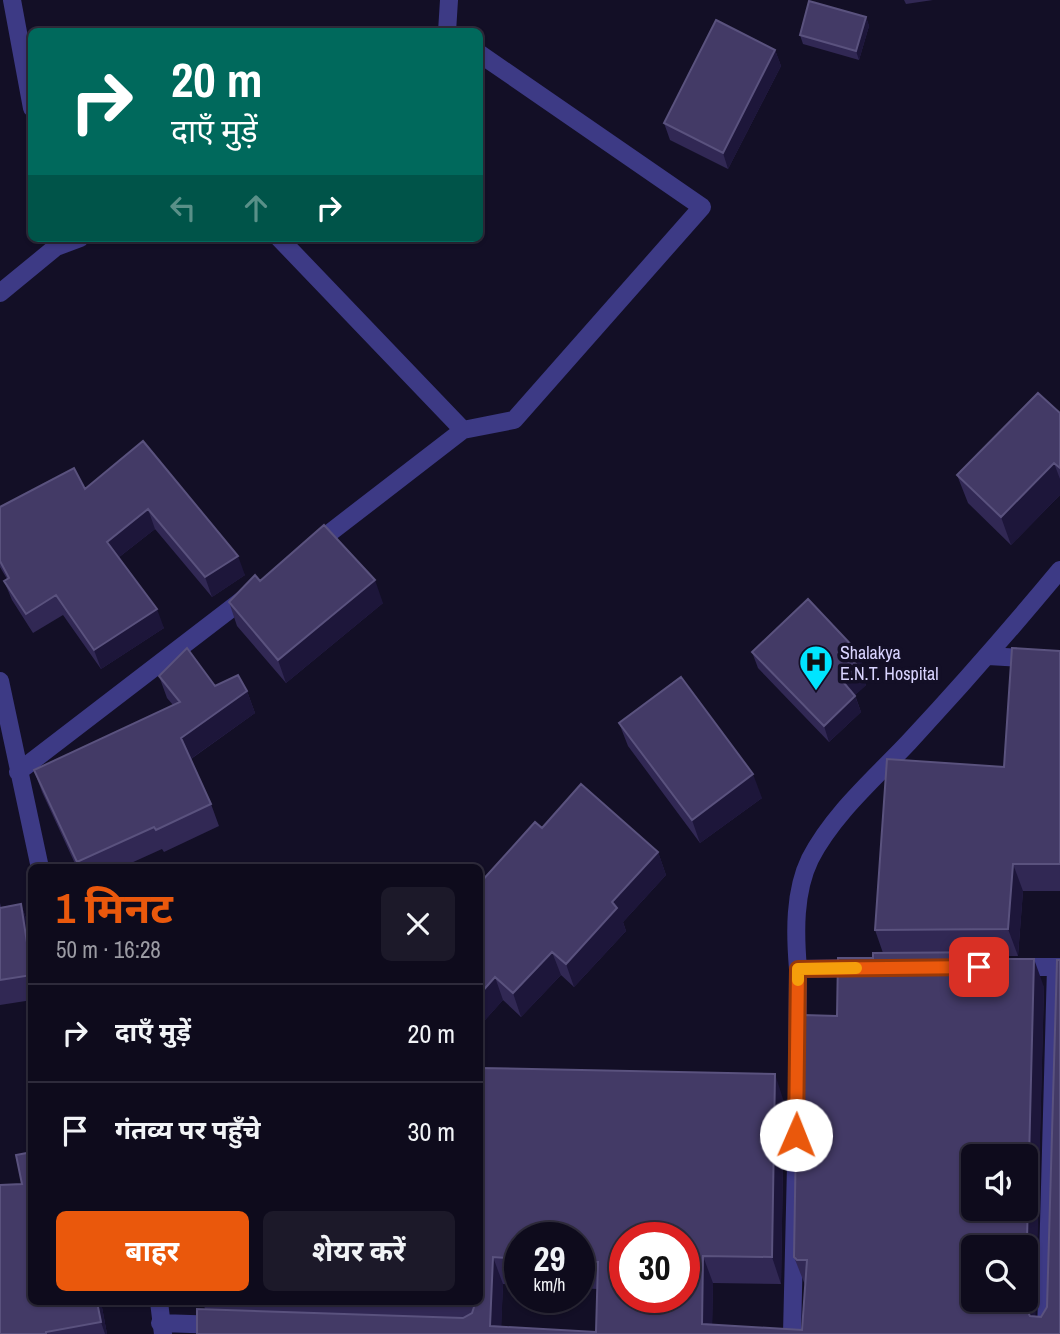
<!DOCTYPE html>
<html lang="hi">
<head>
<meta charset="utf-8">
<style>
	:root { --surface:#0e0b1c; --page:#1c1929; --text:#f1f3f6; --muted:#9b9ba3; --line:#2e2b3b; --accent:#ea580c }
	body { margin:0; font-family:"Archivo Narrow","Noto Sans Devanagari",sans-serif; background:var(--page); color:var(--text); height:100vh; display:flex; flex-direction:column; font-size:26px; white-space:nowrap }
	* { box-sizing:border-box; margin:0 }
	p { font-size:23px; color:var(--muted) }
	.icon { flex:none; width:38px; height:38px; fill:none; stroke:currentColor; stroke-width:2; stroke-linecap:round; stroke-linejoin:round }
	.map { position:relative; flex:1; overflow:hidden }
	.sheet { position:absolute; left:28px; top:864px; width:455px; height:441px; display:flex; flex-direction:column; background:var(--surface); border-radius:10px; box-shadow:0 2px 5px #0004,0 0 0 2px var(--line) }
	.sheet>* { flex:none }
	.banner { position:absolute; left:28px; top:28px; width:455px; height:214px; border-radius:10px; box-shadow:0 2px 5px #0004,0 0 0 2px var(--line); background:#00695c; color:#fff; overflow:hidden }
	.buttons { position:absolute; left:961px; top:1144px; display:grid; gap:14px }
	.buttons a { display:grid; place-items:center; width:77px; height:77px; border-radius:10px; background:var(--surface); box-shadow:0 2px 5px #0004,0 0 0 2px var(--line); font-size:35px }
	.speed { position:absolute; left:504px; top:1222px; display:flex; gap:14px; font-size:35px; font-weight:700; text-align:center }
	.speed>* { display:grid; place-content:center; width:91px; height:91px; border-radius:50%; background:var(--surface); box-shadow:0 2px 5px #0004,0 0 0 2px var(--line); line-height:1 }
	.speed small { font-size:18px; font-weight:400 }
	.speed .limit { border:10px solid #d22; background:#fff; color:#111 }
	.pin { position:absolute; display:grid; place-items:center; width:60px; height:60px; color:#fff; margin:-30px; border-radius:14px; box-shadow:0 4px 10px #0006 }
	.me { position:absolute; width:77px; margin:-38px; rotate:1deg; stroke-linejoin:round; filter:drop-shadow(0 0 5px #0008) }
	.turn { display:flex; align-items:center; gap:24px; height:147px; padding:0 28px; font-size:32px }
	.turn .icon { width:91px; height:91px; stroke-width:2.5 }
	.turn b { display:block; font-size:49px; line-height:60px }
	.lanes { display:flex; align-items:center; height:66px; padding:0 28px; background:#0003; justify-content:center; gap:35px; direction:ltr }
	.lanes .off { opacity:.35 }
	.round { display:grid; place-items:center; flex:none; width:74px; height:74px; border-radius:10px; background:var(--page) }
	.head { display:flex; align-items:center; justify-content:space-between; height:119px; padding:0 28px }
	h1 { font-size:42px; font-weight:700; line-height:52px; color:var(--accent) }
	.button { display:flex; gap:14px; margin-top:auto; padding:14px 28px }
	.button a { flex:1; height:80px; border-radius:10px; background:var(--accent); color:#fff; font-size:28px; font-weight:700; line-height:80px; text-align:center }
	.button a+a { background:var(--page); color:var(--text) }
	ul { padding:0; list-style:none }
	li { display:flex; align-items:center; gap:21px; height:98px; padding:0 28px; border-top:2px solid var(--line) }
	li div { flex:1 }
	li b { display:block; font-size:26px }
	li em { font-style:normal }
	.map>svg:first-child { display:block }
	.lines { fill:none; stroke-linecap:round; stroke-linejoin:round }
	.street { stroke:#3d3a85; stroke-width:18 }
	.wall { fill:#312854; fill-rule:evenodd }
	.shaded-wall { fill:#1d163a }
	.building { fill:#433a66; stroke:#5a527e; stroke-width:2; fill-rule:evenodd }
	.route-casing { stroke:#983908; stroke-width:18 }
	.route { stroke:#ea580c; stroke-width:12 }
	.slow { stroke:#f59e0b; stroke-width:12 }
	.labels { text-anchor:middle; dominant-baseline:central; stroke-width:7; stroke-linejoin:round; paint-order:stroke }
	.poi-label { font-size:18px; fill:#d9d4ff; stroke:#130f26; text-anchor:start }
</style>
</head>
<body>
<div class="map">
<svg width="1060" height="1334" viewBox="0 0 1060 1334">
	<rect width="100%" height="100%" fill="#130f26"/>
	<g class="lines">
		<!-- street -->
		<path class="street" d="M 12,0 L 32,108
			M 447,32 L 449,0
			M 279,238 L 463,430
			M 56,247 L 80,238
			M 0,293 L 56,247 L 54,238
			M 314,545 L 463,430 L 514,420 L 702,207 L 480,54
			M 988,656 L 1060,660
			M 0,681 L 40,868
			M 18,772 L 250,594
			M 1014,967 L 1060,967
			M 798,969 C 795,933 794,892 810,859 C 833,814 875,778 909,742 C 961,686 1011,629 1060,570
			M 797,1096 L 798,969 L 860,968
			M 159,1302 L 163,1334
			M 160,1323 L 221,1325
			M 792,1334 L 797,1124
			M 1046,1334 L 1056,967"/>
	</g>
	<!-- wall -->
	<path class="wall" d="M 904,0 L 933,0 L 906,4 Z
		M 866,17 L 869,26 L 859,60 L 803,44 L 800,35 Z
		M 775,50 L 781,66 L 728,169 L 670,140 L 664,123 Z
		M 1060,413 L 1060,495 L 1011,545 L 968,503 L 957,475 Z
		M 143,441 L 245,575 L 212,597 L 155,529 L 118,558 L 164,628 L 101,669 L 63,615 L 33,633 L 12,600 L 4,581 L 7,579 L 0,567 L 0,507 L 85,489 Z
		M 260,581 L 383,603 L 286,683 L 237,626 L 229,602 Z
		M 1060,651 L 1060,891 L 1023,891 L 1018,956 L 1008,956 L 1009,959 L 1044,987 L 1035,1317 L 1060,1334 L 197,1334 L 205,1309 L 203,1302 L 480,1302 L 480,1068 L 784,1102 L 781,1284 L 713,1283 L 712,1325 L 802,1330 L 805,1285 L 794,1257 L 803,1075 L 837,1016 L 873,958 L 883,953 L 875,930 L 1004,767 ZM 520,1237 L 579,1237 L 579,1288 L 597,1289 L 596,1332 L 501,1327 L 503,1284 L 520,1285 Z
		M 752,652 L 864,668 L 861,672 L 866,685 L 855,695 L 861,712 L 829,742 L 758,668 Z
		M 159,676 L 247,691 L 255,713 L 191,759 L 211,804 L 219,826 L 164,852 L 162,849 L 120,868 L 77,868 L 42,792 L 34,770 L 173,705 L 167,698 Z
		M 619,723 L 762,798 L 700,843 L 628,746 Z
		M 542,828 L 658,852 L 666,875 L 623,922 L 626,931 L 574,987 L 561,975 L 521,1017 L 503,1000 L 485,1020 L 480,1016 L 480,883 Z
		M 0,903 L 1,907 L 21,904 L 29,927 L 32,942 L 32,1000 L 0,1005 Z
		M 32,1152 L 32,1302 L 101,1302 L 107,1334 L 0,1334 Z"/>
	<!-- shaded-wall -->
	<path class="shaded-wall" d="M 866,17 L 869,26 L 859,60 L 856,51 Z
		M 775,50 L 781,66 L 728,169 L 723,153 Z
		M 1054,463 L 1060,479 L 1060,495 L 1011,545 L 1001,517 Z
		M 148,509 L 155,529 L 114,561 L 107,542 Z
		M 238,556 L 245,575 L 212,597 L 205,577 Z
		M 375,580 L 383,603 L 286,683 L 278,660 Z
		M 157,609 L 164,628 L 101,669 L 94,650 Z
		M 858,652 L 864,668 L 861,672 L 866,685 L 850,700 L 844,683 L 851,659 Z
		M 247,691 L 255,713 L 189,760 L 181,738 Z
		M 855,696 L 861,712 L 829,742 L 824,726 Z
		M 753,774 L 762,798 L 700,843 L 692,820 Z
		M 658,852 L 666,875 L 623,922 L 626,931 L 574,987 L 566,964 L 612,902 Z
		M 1013,864 L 1023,891 L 1018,956 L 1008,929 Z
		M 21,904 L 29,927 L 32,942 L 32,971 Z
		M 552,952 L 561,975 L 521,1017 L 513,993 Z
		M 1034,959 L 1044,987 L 1035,1334 L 1025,1307 Z
		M 495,977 L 503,1000 L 485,1020 L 480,1006 L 480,994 Z
		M 775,1074 L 784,1102 L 781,1284 L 772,1257 Z
		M 703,1256 L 713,1283 L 712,1334 L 702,1324 Z
		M 493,1257 L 503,1284 L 501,1334 L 490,1326 Z
		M 97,1302 L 101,1302 L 107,1334 L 105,1334 L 101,1322 Z"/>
	<!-- building -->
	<path class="building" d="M 809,1 L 866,17 L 856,51 L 800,35 Z
		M 716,20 L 775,50 L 723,153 L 664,123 Z
		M 1038,393 L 1060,413 L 1060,468 L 1054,463 L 1001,517 L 957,475 Z
		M 143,441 L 238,556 L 205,577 L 148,509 L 107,542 L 157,609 L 94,650 L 56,595 L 26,614 L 4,581 L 9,578 L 0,561 L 0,507 L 74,468 L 85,489 Z
		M 324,525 L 375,580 L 278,660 L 229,602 L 255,575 L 260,581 Z
		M 808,599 L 858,652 L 851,659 L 860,668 L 844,683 L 855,696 L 824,726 L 752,652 Z
		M 187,648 L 215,686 L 238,675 L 247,691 L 181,738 L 211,804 L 156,830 L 154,827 L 77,862 L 34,770 L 180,702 L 159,676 Z
		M 1012,648 L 1060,651 L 1060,864 L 1013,864 L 1008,929 L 875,930 L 887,759 L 1004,767 Z
		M 681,677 L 753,774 L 692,820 L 619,723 Z
		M 581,784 L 658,852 L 612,902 L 617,908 L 566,964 L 552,952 L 513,993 L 495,977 L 480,994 L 480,883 L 535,822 L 542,828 Z
		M 21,904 L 32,975 L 0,980 L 0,908 Z
		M 1007,952 L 1006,959 L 1034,959 L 1026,1280 L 1026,1248 L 973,1248 L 973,1300 L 1025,1300 L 1025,1307 L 1030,1316 L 1041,1317 L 1047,1307 L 1057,960 L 1060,960 L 1060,1334 L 197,1334 L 197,1309 L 463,1318 L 472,1313 L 474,1307 L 472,1302 L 480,1302 L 480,1068 L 775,1074 L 772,1257 L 703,1256 L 702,1324 L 802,1330 L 807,1260 L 797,1260 L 794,1257 L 797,1075 L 803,1075 L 804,1015 L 837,1016 L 838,958 L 873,958 L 873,953 ZM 973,1157 L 1026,1157 L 1026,1209 L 973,1209 ZM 520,1237 L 579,1237 L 579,1262 L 598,1262 L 596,1332 L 490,1326 L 493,1257 L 520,1259 ZM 625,1237 L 684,1237 L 684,1297 L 625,1297 Z
		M 32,1152 L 32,1302 L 97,1302 L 101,1322 L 46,1332 L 46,1334 L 0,1334 L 0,1185 L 22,1184 L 16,1155 Z"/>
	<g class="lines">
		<!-- route casing -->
		<g class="route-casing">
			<path id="route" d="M 796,1135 L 798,969 L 979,967"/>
		</g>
		<!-- route -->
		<use href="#route" class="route"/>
		<!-- slow -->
		<path class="slow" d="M 798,980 L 798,969 L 856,968"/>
	</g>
	<!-- icons -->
	<defs>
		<g id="hospital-pin" transform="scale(1.75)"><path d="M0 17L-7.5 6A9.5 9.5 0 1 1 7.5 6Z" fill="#00e5ff" stroke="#130f26"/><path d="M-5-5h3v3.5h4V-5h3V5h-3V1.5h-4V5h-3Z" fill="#111"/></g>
	</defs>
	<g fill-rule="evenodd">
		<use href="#hospital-pin" x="816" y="662"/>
	</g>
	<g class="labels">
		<!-- poi labels -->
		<g class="poi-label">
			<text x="840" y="652">Shalakya<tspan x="840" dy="21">E.N.T. Hospital</tspan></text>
		</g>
	</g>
</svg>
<div class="buttons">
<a><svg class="icon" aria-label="sound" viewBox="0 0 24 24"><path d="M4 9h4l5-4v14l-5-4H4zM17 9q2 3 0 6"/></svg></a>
<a><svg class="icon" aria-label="search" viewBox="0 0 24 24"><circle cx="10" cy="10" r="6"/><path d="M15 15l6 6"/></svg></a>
</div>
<div class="speed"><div>29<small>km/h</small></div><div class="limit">30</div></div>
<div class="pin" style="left:979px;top:967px;background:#d93025"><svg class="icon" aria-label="arrive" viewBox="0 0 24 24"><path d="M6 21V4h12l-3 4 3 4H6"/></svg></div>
<svg class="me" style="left:796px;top:1135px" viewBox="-20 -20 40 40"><circle r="19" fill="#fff"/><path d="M0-13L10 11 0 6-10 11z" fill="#ea580c"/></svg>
<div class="banner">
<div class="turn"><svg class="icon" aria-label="right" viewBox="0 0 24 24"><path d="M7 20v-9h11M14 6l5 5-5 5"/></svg><div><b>20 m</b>दाएँ मुड़ें</div></div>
<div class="lanes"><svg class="icon off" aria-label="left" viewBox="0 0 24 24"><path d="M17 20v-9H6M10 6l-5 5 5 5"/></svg><svg class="icon off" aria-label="ahead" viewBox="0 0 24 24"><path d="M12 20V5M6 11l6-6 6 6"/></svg><svg class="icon" aria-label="right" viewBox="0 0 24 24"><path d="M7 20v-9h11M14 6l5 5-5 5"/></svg></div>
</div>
<section class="sheet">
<div class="head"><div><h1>1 मिनट</h1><p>50 m · 16:28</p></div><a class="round"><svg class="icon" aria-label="close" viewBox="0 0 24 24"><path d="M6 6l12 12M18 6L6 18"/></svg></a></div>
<ul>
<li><svg class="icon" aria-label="right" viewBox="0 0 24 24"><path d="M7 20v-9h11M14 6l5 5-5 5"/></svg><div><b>दाएँ मुड़ें</b></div><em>20 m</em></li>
<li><svg class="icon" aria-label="arrive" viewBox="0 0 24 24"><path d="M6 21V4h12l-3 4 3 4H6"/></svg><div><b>गंतव्य पर पहुँचे</b></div><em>30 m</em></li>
</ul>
<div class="button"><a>बाहर</a><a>शेयर करें</a></div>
</section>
</div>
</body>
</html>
